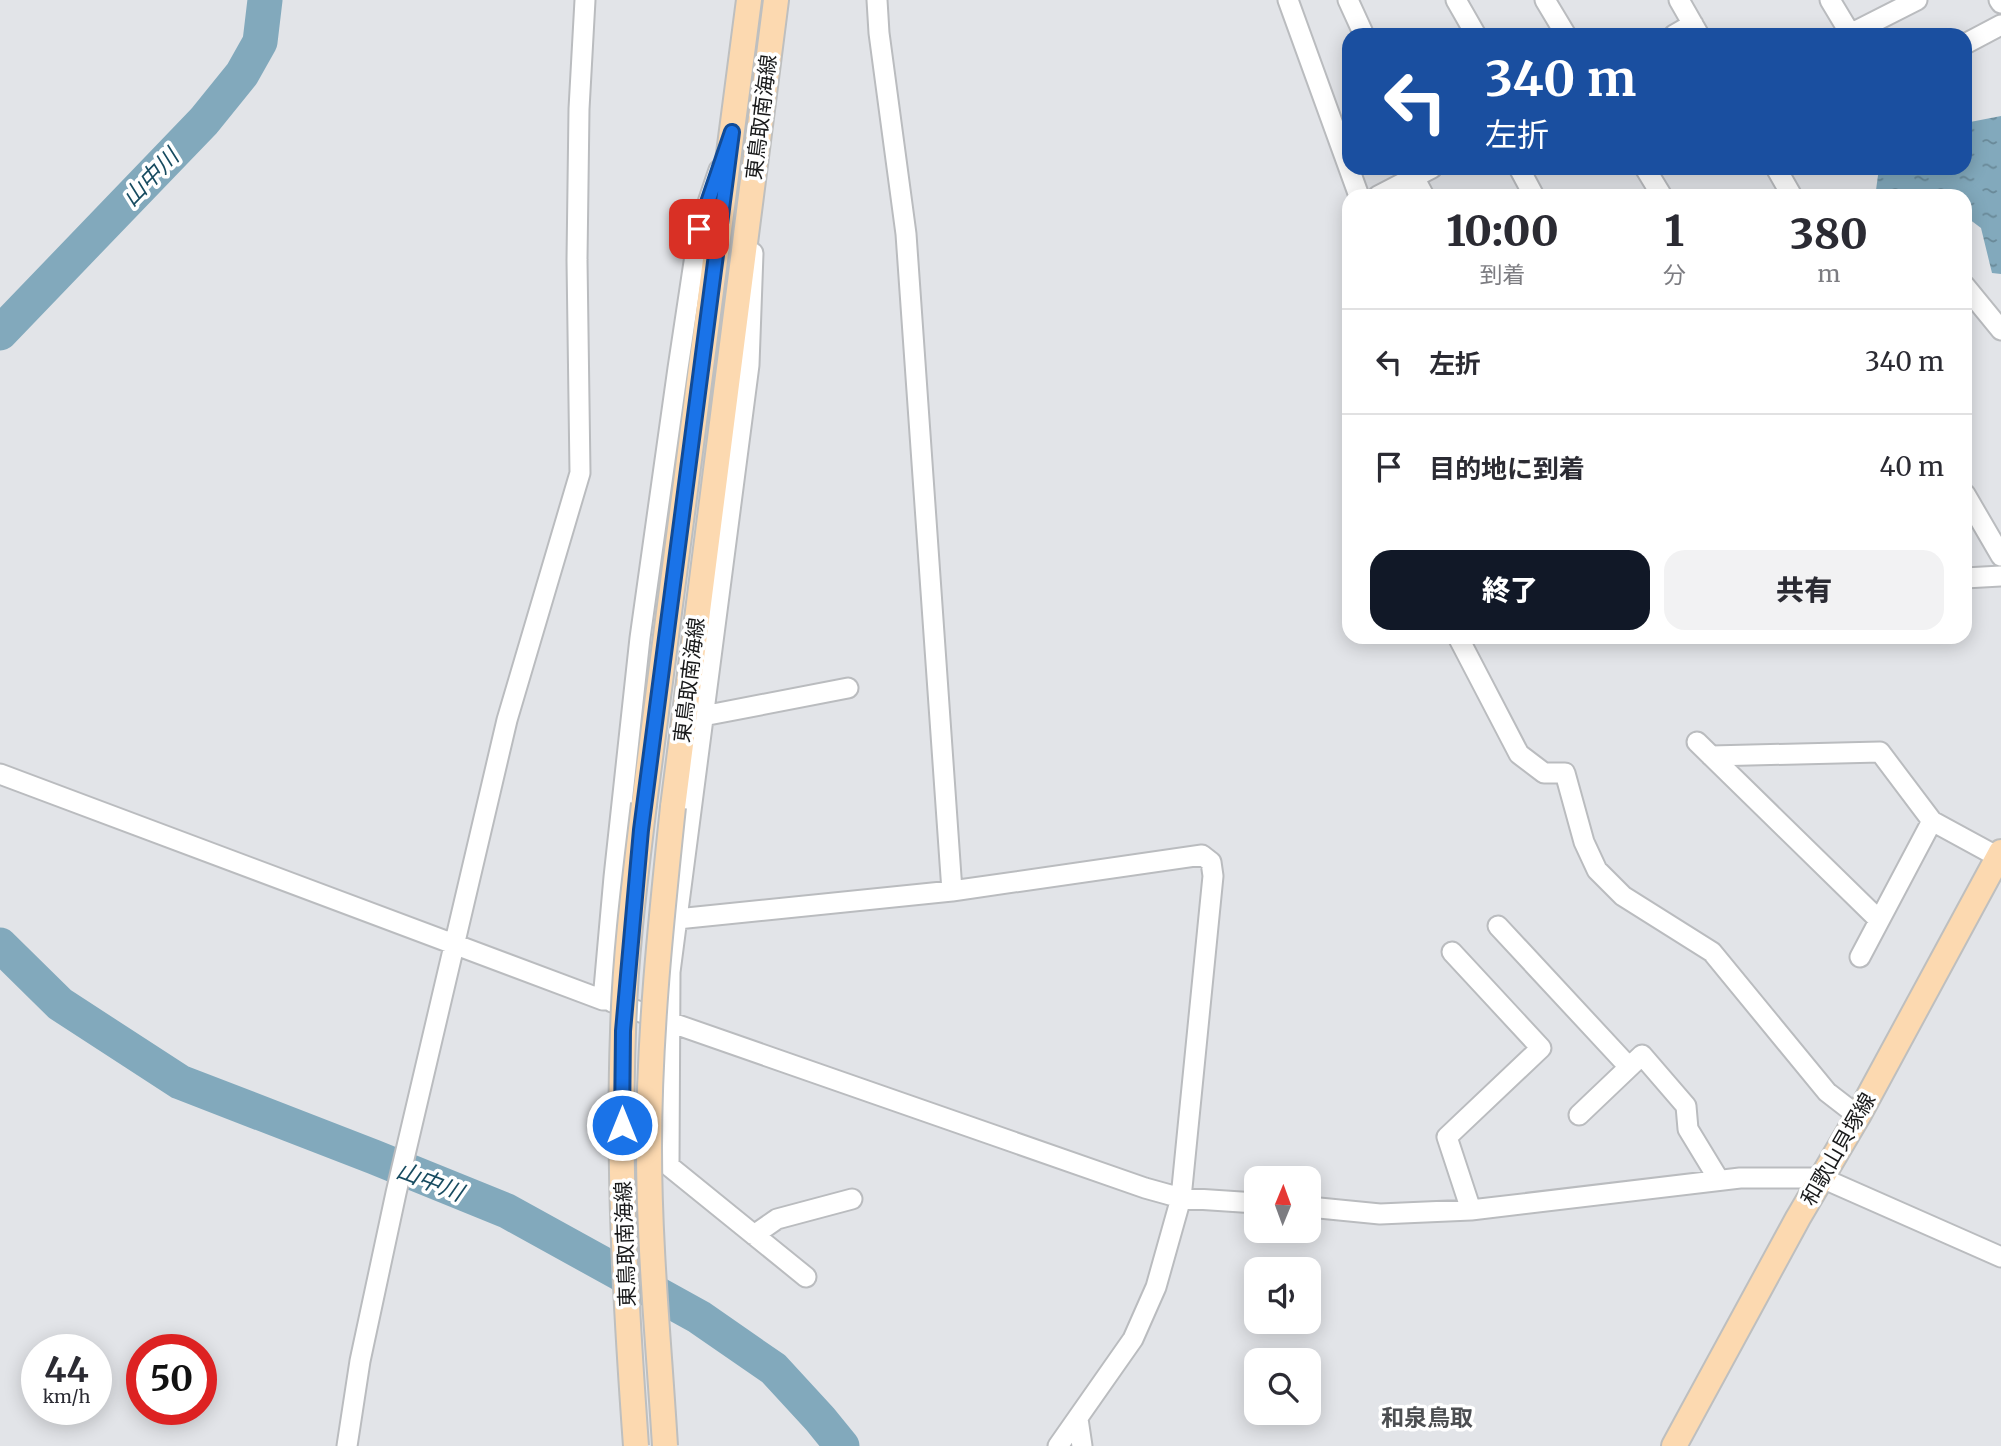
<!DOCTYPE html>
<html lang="ja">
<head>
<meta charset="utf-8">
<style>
	:root { --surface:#fff; --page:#f2f2f3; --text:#2b2b33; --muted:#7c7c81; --line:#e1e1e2; --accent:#111827 }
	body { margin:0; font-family:Merriweather,"Noto Sans JP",serif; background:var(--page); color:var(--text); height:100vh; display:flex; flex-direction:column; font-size:26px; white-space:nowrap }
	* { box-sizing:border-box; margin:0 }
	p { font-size:23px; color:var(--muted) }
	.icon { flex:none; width:38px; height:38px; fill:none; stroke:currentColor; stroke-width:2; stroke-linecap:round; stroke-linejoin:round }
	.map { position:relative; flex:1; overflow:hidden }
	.panel { position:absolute; left:1342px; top:189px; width:630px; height:455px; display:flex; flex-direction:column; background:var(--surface); border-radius:21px; box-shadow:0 4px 18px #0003 }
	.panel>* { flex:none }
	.hud { position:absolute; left:1342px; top:28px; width:630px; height:147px; border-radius:21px; box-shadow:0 4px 18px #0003; background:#1a4fa0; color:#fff; overflow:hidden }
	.needle { width:46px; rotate:1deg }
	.buttons { position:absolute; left:1244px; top:1166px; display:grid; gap:14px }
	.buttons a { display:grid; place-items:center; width:77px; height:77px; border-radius:14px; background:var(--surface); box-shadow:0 4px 18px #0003; font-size:35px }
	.speed { position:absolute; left:21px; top:1334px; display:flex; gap:14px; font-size:35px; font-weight:700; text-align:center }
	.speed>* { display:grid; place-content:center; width:91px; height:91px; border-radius:50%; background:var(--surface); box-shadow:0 4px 18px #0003; line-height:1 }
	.speed small { font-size:18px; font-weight:400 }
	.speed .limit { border:10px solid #d22; background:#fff; color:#111 }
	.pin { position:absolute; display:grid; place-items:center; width:60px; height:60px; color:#fff; margin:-30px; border-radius:14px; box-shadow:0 4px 10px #0006 }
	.me { position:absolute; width:77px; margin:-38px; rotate:0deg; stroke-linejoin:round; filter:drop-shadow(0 0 5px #0008) }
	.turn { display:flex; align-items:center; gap:24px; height:147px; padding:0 28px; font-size:32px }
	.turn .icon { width:91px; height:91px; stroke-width:2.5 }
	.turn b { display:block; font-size:49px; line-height:60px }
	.eta { display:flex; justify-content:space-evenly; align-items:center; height:119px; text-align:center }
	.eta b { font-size:42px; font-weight:800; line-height:49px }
	.primary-button { display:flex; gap:14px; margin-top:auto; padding:14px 28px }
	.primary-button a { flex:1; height:80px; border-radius:21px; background:var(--accent); color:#fff; font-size:28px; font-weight:800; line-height:80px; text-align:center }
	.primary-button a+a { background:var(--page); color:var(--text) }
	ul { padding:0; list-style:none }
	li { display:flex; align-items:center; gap:21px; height:105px; padding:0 28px; border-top:2px solid var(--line) }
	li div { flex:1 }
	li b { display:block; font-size:26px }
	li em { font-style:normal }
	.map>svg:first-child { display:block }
	.water { fill:url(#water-ripples) }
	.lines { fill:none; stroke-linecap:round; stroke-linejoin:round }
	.river { stroke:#82a9bc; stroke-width:35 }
	.minor-casing { stroke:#babcbf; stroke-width:23 }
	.major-casing { stroke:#bebfbf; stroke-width:28 }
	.minor { stroke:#fff; stroke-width:19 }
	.major { stroke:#fcd9b0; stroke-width:24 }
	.major-bridge-casing { stroke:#bebfbf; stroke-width:28; stroke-linecap:butt }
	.major-bridge { stroke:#fcd9b0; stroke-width:24 }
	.route-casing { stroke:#114b97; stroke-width:18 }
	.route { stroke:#1a73e8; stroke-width:12 }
	.labels { text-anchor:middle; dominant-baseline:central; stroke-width:7; stroke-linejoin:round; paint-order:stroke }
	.street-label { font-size:21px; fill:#18191a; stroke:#fff }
	.water-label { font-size:23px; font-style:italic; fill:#174b60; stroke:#fff }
	.neighbourhood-label { font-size:23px; font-weight:bold; fill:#4d4f52; stroke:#fff }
</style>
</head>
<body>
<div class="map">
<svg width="2001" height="1446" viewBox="0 0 2001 1446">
	<defs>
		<pattern id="water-ripples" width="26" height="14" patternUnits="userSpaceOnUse" patternTransform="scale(1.75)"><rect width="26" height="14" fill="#82a9bc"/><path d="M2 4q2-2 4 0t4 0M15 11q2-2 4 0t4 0" fill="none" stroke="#698998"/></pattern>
	</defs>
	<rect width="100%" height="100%" fill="#e2e4e8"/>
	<!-- water -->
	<path class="water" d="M 2001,116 L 2001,274 L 1992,273 L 1981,228 L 1965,216 L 1965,196 L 1881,196 L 1876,190 L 1879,168 L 1965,168 L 1965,123 Z"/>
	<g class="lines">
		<!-- river -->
		<path class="river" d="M 0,333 L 204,121 L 242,74 L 260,42 L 265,0
			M 0,945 L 60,1004 L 180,1082 L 374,1157 L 507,1211 L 699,1317 L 774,1369 L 820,1419 L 842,1446"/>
		<!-- minor casing -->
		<g class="minor-casing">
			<path id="minor" d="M 877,0 L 879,33 L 906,234 L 952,891
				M 1288,0 L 1359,196
				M 1348,0 L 1364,35
				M 1456,0 L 1476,35
				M 1545,0 L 1566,35
				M 1679,0 L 1699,35
				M 1830,0 L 1851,35
				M 1999,0 L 2001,3
				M 1850,34 L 1917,0
				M 1674,35 L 1693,24
				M 1965,44 L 2001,25
				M 1519,168 L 1534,196
				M 1645,168 L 1662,196
				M 1776,168 L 1792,196
				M 1414,177 L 1424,196
				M 1378,196 L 1432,168
				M 753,253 L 749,365 L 670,972 L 669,1166 L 806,1277
				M 1965,286 L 2001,330
				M 1965,494 L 2001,556
				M 1965,578 L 2001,576
				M 1458,637 L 1519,754 L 1544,773 L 1565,773 L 1584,842 L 1597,870 L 1623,896 L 1712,952 L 1827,1092 L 1858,1116
				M 703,716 L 848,688
				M 1697,742 L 1879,920
				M 1711,756 L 1880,752 L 1932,821 L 1998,857
				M 0,774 L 603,1000 L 614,877 L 640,638 L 678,368 L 699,229 L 719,170
				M 677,919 L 952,891 L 1202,855 L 1211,862 L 1213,876 L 1181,1198 L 1156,1287 L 1133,1339 L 1058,1446
				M 1498,926 L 1629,1067
				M 1452,952 L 1541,1048 L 1447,1137 L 1471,1210
				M 1860,957 L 1932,821
				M 612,1002 L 1145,1188 L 1181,1198 L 1256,1203
				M 1579,1115 L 1642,1055 L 1686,1106 L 1688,1129 L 1719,1180
				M 1309,1207 L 1380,1214 L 1471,1210 L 1740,1178 L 1822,1178 L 2001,1257
				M 754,1235 L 777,1219 L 852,1199
				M 1078,1419 L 1082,1446
				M 347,1446 L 360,1361 L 396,1193 L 507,720 L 580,473 L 577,260 L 579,109 L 585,0"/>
		</g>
		<!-- major casing -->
		<g class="major-casing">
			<path id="major" d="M 644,804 L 749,0
				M 673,807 L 776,0
				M 1674,1446 L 1798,1218 L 1858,1116 L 2001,852"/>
		</g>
		<!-- minor -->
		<use href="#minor" class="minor"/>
		<!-- major -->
		<use href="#major" class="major"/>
		<!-- major-bridge casing -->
		<g class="major-bridge-casing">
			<path id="major-bridge" d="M 636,1446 C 626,1308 618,1170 623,1032 C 625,956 635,879 644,804
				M 665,1446 C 659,1347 649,1247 649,1148 C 649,1034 661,921 673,807"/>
		</g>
		<!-- major-bridge -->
		<use href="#major-bridge" class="major-bridge"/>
	</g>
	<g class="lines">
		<!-- route casing -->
		<g class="route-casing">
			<path id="route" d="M 622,1125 L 623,1031 L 641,830 L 732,132 L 699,229"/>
		</g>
		<!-- route -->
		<use href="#route" class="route"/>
	</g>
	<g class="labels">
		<!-- street labels -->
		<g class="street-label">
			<text transform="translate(761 117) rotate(-83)">東鳥取南海線</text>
			<text transform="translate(689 680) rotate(-83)">東鳥取南海線</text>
			<text transform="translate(1838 1149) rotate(-60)">和歌山貝塚線</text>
			<text transform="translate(625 1244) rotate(-92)">東鳥取南海線</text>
		</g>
		<!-- water labels -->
		<g class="water-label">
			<text transform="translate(150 177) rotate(-46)">山中川</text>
			<text transform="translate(430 1181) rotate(21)">山中川</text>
		</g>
		<!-- neighbourhood labels -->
		<g class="neighbourhood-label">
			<text x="1427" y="1417">和泉鳥取</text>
		</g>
	</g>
</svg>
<div class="buttons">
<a><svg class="needle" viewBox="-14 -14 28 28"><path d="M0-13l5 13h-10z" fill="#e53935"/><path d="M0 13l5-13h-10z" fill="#7c7c81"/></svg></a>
<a><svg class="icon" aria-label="sound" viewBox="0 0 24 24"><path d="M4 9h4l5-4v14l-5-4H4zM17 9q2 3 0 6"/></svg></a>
<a><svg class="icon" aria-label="search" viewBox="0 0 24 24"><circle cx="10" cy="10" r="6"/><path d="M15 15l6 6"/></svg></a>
</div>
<div class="speed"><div>44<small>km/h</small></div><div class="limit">50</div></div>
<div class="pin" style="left:699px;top:229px;background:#d93025"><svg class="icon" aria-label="arrive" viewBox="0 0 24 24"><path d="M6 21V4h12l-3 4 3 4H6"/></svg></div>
<svg class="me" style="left:622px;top:1125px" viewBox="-20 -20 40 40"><circle r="17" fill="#1a73e8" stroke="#fff" stroke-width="3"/><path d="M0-11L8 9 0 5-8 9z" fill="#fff"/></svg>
<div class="hud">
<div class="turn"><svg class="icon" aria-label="left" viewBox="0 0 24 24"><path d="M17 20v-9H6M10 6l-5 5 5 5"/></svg><div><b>340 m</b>左折</div></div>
</div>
<section class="panel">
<div class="eta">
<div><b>10:00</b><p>到着</p></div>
<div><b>1</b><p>分</p></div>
<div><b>380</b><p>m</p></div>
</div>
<ul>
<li><svg class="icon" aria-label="left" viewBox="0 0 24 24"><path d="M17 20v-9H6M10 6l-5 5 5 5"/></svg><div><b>左折</b></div><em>340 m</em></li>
<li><svg class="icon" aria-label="arrive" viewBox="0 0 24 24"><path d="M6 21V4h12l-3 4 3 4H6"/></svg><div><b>目的地に到着</b></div><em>40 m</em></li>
</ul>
<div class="primary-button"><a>終了</a><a>共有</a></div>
</section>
</div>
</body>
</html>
